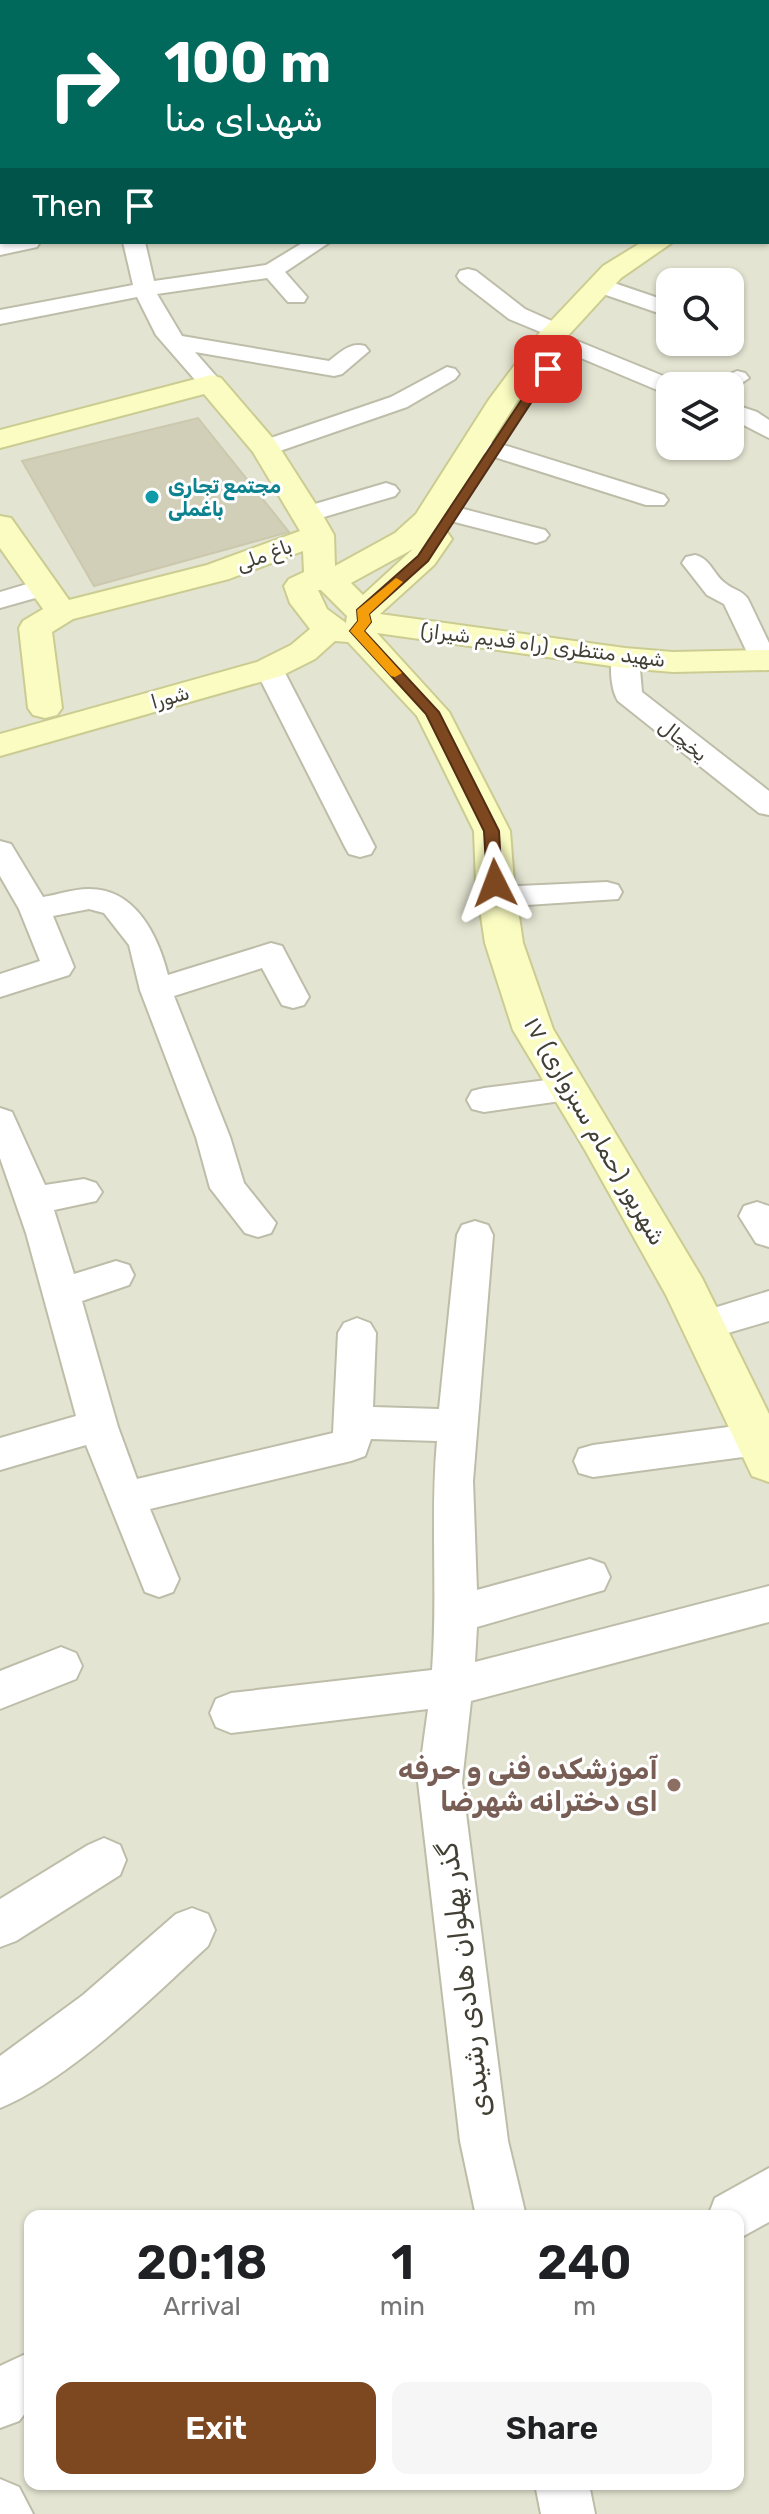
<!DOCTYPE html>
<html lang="en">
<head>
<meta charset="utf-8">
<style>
	:root { --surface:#fff; --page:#f6f6f6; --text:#202124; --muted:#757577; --accent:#7d4720 }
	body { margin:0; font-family:Rubik,"Noto Naskh Arabic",sans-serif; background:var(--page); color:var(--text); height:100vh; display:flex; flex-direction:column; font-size:30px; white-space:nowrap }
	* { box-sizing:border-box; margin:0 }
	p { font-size:26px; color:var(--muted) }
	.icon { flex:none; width:44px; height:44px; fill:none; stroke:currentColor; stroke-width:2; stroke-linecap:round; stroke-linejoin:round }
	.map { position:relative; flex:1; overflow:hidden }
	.sheet { position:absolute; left:24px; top:2210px; width:720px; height:280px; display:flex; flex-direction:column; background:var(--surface); border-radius:16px; box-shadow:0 2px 6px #0004 }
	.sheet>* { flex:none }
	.guide { position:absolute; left:0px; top:0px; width:770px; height:244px; box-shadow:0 2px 6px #0004; background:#00695c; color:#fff; overflow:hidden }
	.fabs { position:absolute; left:656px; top:268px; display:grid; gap:16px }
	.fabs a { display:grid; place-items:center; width:88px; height:88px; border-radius:16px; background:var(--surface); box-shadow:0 2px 6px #0004; font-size:40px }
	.pin { position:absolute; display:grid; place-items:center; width:68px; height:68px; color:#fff; margin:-34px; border-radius:16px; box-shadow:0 4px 12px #0006 }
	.me { position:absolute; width:88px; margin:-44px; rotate:357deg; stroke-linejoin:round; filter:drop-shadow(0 0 6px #0008) }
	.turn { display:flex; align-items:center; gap:28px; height:168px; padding:0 32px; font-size:36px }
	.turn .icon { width:104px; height:104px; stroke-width:2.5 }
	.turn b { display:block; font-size:56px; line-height:68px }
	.then { display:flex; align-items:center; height:76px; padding:0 32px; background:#0003; gap:16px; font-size:30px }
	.eta { display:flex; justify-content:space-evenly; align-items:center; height:136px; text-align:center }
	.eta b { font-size:48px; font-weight:600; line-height:56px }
	.action { display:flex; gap:16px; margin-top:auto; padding:16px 32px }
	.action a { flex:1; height:92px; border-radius:16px; background:var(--accent); color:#fff; font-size:32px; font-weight:600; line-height:92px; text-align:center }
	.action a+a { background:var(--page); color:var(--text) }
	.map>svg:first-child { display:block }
	.residential { fill:#e4e4d2; fill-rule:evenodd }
	.building { fill:#d2cfb9; stroke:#ccc8ad; stroke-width:2 }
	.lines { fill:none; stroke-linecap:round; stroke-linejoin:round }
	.street-casing { stroke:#bebda9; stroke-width:4 }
	.secondary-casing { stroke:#cbcc92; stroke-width:4 }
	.street { fill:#fff; fill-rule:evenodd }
	.secondary { fill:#fafcc2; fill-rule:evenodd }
	.route { fill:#7d4720; stroke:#512e15; stroke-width:2 }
	.slow { fill:#f59e0b }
	.culture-dot { fill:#0f9aa8; stroke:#fff; stroke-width:3 }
	.education-dot { fill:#8d6e63; stroke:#fff; stroke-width:3 }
	.labels { text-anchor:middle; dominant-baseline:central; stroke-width:6; stroke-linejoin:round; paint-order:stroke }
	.far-culture-label { font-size:20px; font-weight:bold; fill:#0d838f; stroke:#fff; text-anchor:start }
	.far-street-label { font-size:20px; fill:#424034; stroke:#fff }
	.street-label { font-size:24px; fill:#424034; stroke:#fff }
	.near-education-label { font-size:28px; font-weight:bold; fill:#785e54; stroke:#fff; text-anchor:end }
	.near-street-label { font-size:28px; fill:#424034; stroke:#fff }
</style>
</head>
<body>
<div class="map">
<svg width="769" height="2514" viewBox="0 0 769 2514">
	<rect width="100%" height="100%" fill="#f1f0e3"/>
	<!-- residential -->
	<path class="residential" d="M 0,0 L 769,0 L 769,2514 L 0,2514 ZM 2,2 L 768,2 L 768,242 L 2,242 ZM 670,282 L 730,282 L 730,342 L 670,342 ZM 670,386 L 730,386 L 730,446 L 670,446 ZM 30,2216 L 738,2216 L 738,2484 L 30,2484 Z"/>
	<!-- building -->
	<path class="building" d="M 198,418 L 289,532 L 94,586 L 22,461 Z"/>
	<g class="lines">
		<!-- street casing -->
		<g class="street-casing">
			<path id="street" d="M 11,0 L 30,0 L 31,2 L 12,2 Z
				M 136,0 L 155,0 L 156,2 L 137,2 Z
				M 286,0 L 307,0 L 308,2 L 287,2 Z
				M 343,0 L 361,0 L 361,2 L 343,2 Z
				M 482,0 L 503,0 L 504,2 L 483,2 Z
				M 769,21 L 769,33 L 768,34 L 768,22 Z
				M 0,46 L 2,47 L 2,59 L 0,58 Z
				M 768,79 L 769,79 L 769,92 L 768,92 Z
				M 768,136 L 769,136 L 769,148 L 768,148 Z
				M 0,141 L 2,141 L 2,154 L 0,154 Z
				M 0,180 L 2,180 L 2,193 L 0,193 Z
				M 40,242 L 37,247 L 0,255 L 0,243 Z
				M 123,242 L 145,242 L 154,281 L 266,265 L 304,242 L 330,242 L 285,272 L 307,297 L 304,302 L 288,302 L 267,278 L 157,294 L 182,336 L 329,361 C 341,352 350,342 365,346 L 369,351 L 342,374 L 334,376 L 195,352 L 223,384 L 219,389 L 203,389 L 156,335 L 137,297 L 0,324 L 0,310 L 133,285 Z
				M 468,269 L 476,271 L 525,309 L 563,326 L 566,331 L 563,336 L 555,338 L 509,319 L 460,281 L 457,276 L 460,271 Z
				M 614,283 L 670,302 L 670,317 L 606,295 L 603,290 L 606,285 Z
				M 565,336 L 678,382 L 681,386 L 670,386 L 670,394 L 662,392 L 557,348 L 554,343 L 557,338 Z
				M 447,367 L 455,369 L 459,374 L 455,379 L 407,407 L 274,453 L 256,453 L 253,448 L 256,443 L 391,397 Z
				M 737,371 L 745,373 L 749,378 L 730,391 L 730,386 L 710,386 L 714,381 Z
				M 730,403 L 757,412 L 769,420 L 769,438 L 730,418 Z
				M 494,442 L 664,495 L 668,500 L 664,505 L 646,505 L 485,454 L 482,449 L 485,444 Z
				M 386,483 L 395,486 L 399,491 L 395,496 L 307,522 L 298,519 L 294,514 L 298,509 Z
				M 452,506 L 545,530 L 549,535 L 545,540 L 536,543 L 443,519 L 439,514 L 443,509 Z
				M 695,555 C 711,559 713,574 725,583 C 733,590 742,590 748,599 L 769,643 L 769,668 L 754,667 L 724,604 L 707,595 L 682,563 L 686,557 Z
				M 44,579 L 53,581 L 57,587 L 53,593 L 0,608 L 0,592 Z
				M 625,650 L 635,652 L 639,658 L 642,692 L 769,791 L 769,815 L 759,813 L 618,701 C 611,690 608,663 615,652 Z
				M 269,661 L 279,663 L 283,669 L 375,847 L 371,854 L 360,857 L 349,854 L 345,847 L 255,669 L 259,663 Z
				M 0,841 L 11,844 L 43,897 C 57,895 73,889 88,889 C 135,888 158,935 168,975 L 271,943 L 282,946 L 309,997 L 304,1005 L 293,1008 L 282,1005 L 262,968 L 174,996 L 230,1137 L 244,1183 L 276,1223 L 271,1233 L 258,1237 L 245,1233 L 210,1188 L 196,1137 L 140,990 L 129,945 L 104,913 L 89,909 L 53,916 L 74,967 L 69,975 L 0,997 L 0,974 L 40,961 L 19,909 L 0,876 Z
				M 607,882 L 618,885 L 622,892 L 618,899 L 497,907 L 486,904 L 482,897 L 486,890 L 497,887 Z
				M 570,1077 L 582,1080 L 587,1089 L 582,1098 L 484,1112 L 472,1109 L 467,1100 L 472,1091 L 484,1088 Z
				M 0,1108 L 12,1112 L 45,1185 L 84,1179 L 96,1183 L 102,1192 L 96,1201 L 54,1210 L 74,1274 L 116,1261 L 129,1265 L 134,1275 L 129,1285 L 82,1301 L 118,1427 L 137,1479 L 333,1433 L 338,1333 L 344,1323 L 357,1318 L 370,1323 L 376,1333 L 373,1407 L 439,1409 L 457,1235 L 462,1225 L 475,1221 L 488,1225 L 493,1235 L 473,1481 L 477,1590 L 590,1559 L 604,1564 L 610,1577 L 604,1590 L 477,1627 L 475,1662 L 769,1586 L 769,1622 L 471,1701 L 462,1782 L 508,2141 L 526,2216 L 476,2216 L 460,2141 L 418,1782 L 428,1709 L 231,1733 L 216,1727 L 210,1713 L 216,1699 L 231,1693 L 432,1670 C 438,1594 430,1517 437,1441 L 371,1439 L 365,1456 L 351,1461 L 150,1509 L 179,1579 L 173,1592 L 159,1597 L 145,1592 L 86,1445 L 0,1470 L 0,1438 L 76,1416 L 26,1233 L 0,1158 Z
				M 757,1202 L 769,1206 L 769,1247 L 756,1243 L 739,1216 L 744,1206 Z
				M 769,1291 L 769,1321 L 704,1340 L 691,1335 L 686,1325 L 691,1315 Z
				M 758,1423 L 769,1427 L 769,1451 L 758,1455 L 593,1477 L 579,1473 L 574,1461 L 579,1449 L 593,1445 Z
				M 61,1647 L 76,1653 L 82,1666 L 76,1679 L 0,1709 L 0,1671 Z
				M 104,1838 L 120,1845 L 126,1860 L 120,1875 L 16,1941 L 0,1947 L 0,1899 L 88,1845 Z
				M 192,1908 L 208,1914 L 215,1930 L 208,1946 C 150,1999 72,2078 0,2108 L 0,2056 L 83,1995 L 176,1914 Z
				M 769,2168 L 769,2222 L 738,2239 L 738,2216 L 708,2216 L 715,2198 Z
				M 30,2352 L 30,2407 L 19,2421 L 0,2428 L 0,2366 Z
				M 0,2479 L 19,2487 L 33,2514 L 0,2514 Z
				M 535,2484 L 589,2484 L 595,2514 L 541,2514 Z"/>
		</g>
		<!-- secondary casing -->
		<g class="secondary-casing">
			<path id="secondary" d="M 33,0 L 62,0 L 32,2 Z
				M 0,11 L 2,11 L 2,25 L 0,25 Z
				M 769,186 L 769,202 L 768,203 L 768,187 Z
				M 642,242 L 673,242 L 621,278 L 554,351 L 516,403 L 436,530 L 447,532 L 452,539 L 434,565 L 380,614 L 625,648 L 673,652 L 769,650 L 769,670 L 673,672 L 625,668 L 377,633 L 449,712 L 510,831 L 514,883 L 523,943 L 553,1029 L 702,1278 L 769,1414 L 769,1482 L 752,1476 L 666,1295 L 585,1150 L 513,1030 L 485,943 L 476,883 L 474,831 L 441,764 L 417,716 L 348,642 L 335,641 L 315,659 L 281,676 L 0,756 L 0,734 L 257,662 L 291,645 L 310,629 L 290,603 L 284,586 L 289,579 L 304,572 L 303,551 L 229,579 L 73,619 L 52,632 L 62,708 L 57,715 L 45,718 L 33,715 L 28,708 L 19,628 L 23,621 L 43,609 L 0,548 L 0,516 L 11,518 L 69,600 L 207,565 L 300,531 L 253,452 L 204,394 L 0,448 L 0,430 L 211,375 L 221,378 L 276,442 L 322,514 L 334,535 L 335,566 L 395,533 L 416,514 L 488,401 L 534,339 L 603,266 ZM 413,549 L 363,595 L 351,583 ZM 318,590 L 321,590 L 347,616 L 346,623 L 327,609 Z"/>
		</g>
		<!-- street -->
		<use href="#street" class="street"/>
		<!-- secondary -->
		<use href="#secondary" class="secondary"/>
	</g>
	<!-- route -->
	<path class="route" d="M 548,366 L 553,369 L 428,561 L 369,614 L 371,622 L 364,631 L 439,712 L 499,831 L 502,883 L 495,888 L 487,883 L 484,831 L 426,714 L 350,631 L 358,621 L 357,610 L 418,556 L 542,369 Z"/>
	<!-- slow -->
	<path class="slow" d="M 396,578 L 403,582 L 369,614 L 371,622 L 364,631 L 402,673 L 395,677 L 391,676 L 350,631 L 358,621 L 357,610 Z"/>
	<!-- markers -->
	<circle class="culture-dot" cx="152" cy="497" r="8"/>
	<circle class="education-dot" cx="674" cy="1785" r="8"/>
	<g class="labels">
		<!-- far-culture labels -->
		<g class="far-culture-label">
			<text x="168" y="486">مجتمع تجاری<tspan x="168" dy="23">باغملی</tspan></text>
		</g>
		<!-- far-street labels -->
		<g class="far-street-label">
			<text transform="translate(264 555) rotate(-20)">باغ ملی</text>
			<text transform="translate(543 645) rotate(7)">شهید منتظری (راه قدیم شیراز)</text>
			<text transform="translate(170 697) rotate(-16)">شورا</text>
			<text transform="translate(683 740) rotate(38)">یخچال</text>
		</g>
		<!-- street labels -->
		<g class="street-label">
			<text transform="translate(595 1131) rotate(60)">۱۷ شهریور (حمام سبزواری)</text>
		</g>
		<!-- near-education labels -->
		<g class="near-education-label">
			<text x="658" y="1769">آموزشکده فنی و حرفه<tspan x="658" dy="32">ای دخترانه شهرضا</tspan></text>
		</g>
		<!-- near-street labels -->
		<g class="near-street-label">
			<text transform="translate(464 1980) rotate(-97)">گذر پهلوان هادی رشیدی</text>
		</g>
	</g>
</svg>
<div class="fabs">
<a><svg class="icon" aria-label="search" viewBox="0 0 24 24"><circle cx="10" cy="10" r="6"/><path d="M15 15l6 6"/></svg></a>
<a><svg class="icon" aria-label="layers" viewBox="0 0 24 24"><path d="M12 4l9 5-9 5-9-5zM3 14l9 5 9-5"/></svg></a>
</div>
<div class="pin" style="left:548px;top:369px;background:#d93025"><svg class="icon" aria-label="arrive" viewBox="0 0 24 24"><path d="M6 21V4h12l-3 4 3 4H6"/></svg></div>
<svg class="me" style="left:495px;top:883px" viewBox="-20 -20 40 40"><path d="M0-17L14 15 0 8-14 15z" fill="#7d4720" stroke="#fff" stroke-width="4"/></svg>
<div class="guide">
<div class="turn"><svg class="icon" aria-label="right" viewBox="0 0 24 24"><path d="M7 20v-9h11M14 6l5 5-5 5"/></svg><div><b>100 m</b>شهدای منا</div></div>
<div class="then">Then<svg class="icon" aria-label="arrive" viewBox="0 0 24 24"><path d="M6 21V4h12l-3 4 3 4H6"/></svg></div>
</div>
<section class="sheet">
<div class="eta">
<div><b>20:18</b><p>Arrival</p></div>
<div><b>1</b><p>min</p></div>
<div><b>240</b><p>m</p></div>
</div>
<div class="action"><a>Exit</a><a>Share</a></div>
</section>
</div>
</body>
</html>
